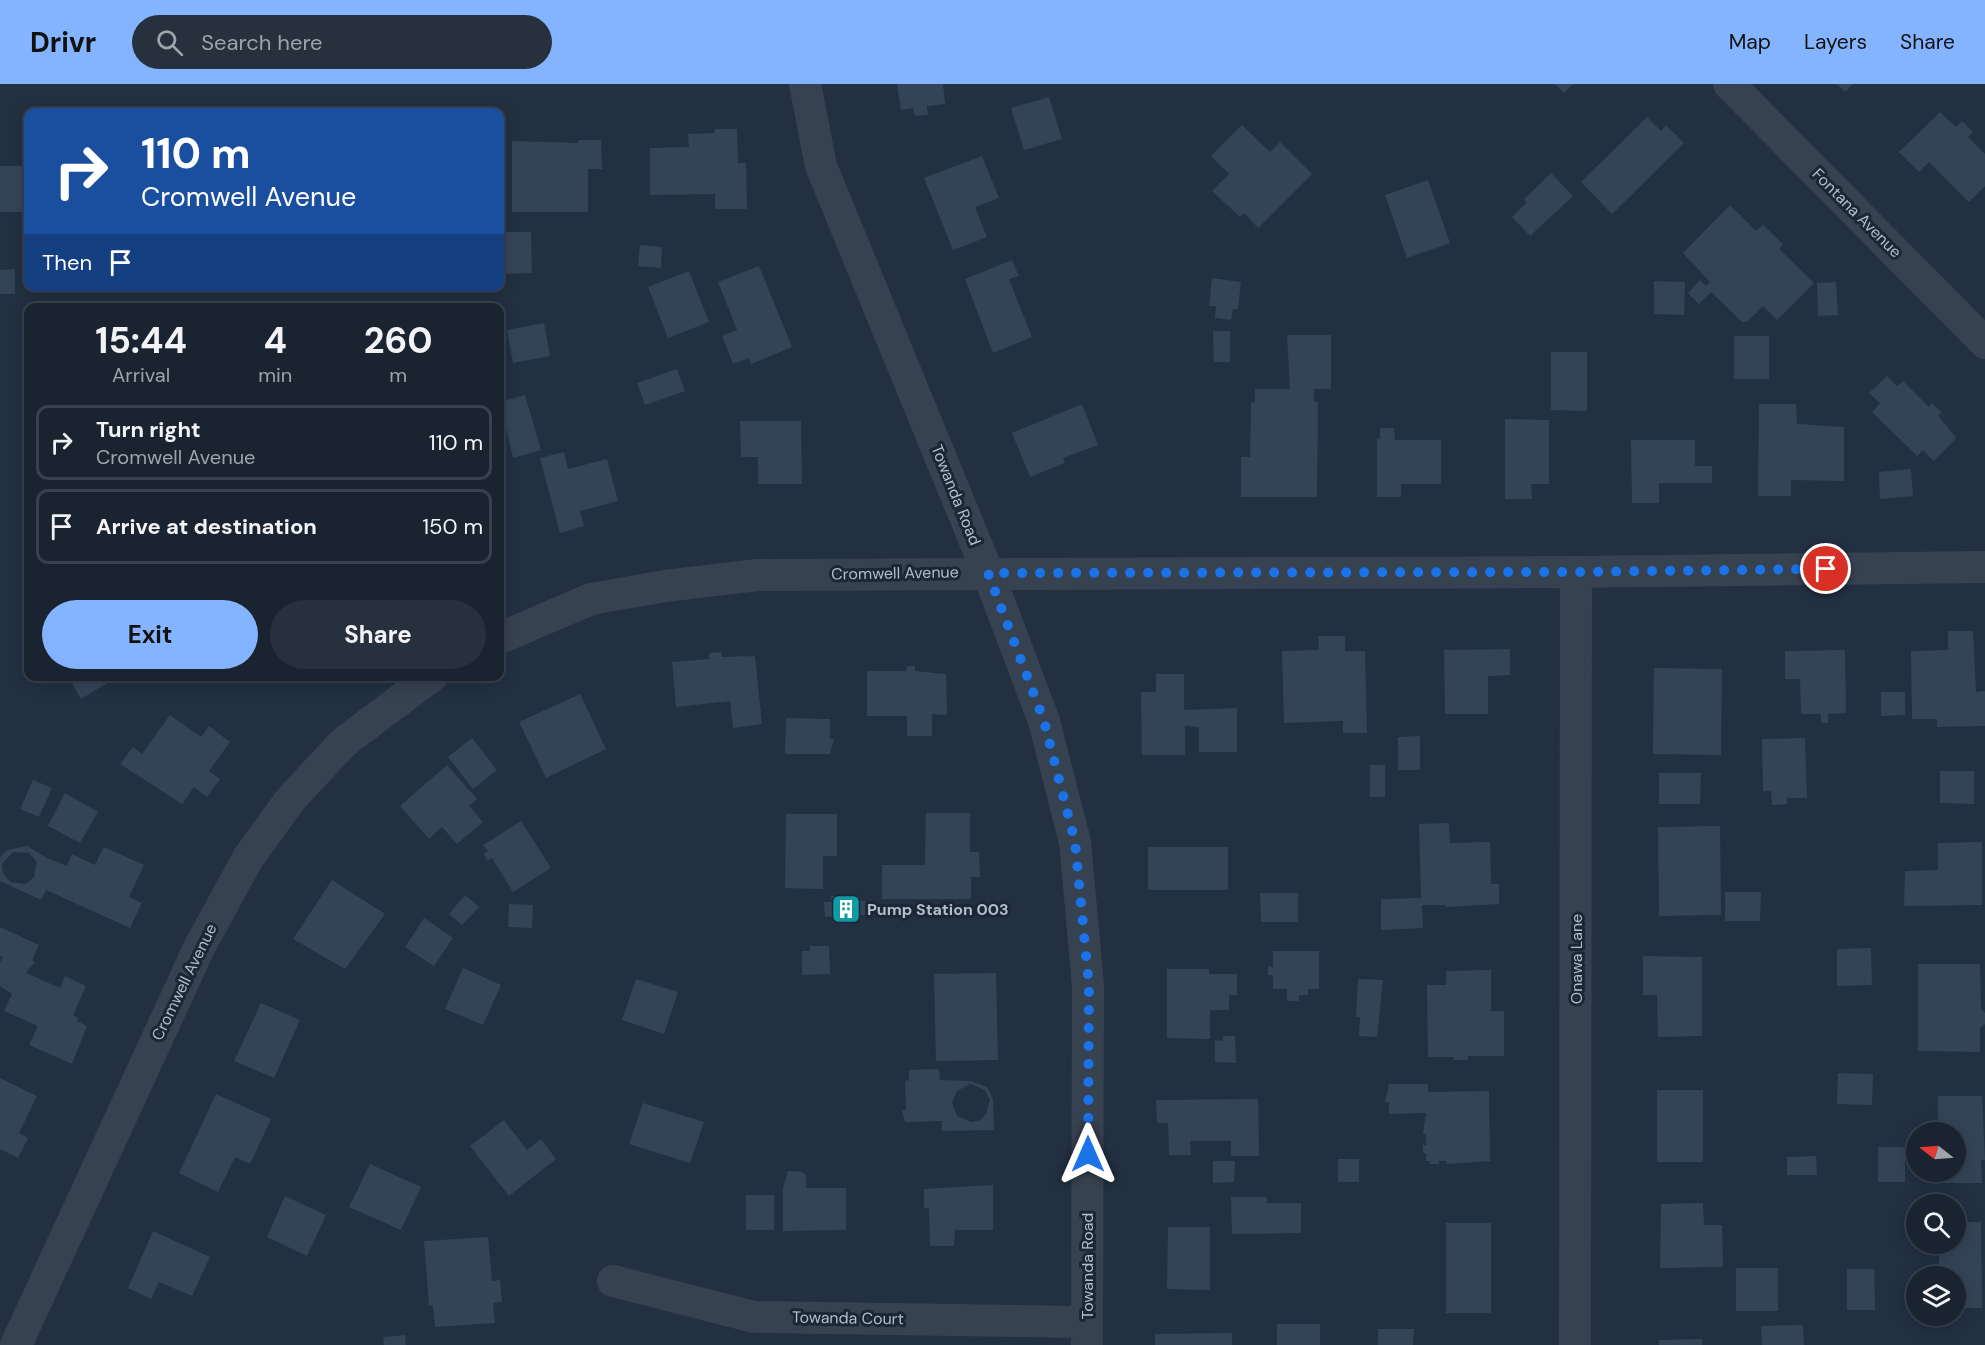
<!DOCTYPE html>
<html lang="en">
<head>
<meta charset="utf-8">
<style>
	:root { --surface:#1a2431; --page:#27303d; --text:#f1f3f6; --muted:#9fa4ab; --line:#38414d; --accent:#84b4ff }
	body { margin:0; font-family:"DM Sans",sans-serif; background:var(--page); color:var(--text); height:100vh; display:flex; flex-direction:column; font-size:22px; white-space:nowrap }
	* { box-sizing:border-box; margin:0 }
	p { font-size:20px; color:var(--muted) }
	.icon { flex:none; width:33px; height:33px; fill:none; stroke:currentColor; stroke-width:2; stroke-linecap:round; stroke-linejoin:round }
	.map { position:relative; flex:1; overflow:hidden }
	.panel { position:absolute; left:24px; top:219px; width:480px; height:378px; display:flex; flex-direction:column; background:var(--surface); border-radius:12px; box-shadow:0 3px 15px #0003,0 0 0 2px var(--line) }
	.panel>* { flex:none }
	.hud { position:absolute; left:24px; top:24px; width:480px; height:183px; border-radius:12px; box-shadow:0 3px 15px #0003,0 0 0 2px var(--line); background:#1a4fa0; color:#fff; overflow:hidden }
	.needle { width:39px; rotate:287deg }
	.tools { position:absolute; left:1906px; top:1038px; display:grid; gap:12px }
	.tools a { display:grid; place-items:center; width:60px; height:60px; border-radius:50%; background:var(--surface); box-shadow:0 3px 15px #0003,0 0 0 2px var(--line); font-size:30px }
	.pin { position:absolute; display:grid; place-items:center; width:51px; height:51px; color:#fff; margin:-26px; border:3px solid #fff; border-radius:50%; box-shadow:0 2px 6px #0007 }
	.me { position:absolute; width:66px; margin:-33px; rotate:0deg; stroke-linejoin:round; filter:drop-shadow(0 0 4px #0008) }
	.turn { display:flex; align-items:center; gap:21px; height:126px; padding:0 18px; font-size:27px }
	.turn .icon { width:78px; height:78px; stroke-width:2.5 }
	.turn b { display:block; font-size:42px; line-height:51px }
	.then { display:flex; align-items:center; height:57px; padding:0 18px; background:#0003; gap:12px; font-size:22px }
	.eta { display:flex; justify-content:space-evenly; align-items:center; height:102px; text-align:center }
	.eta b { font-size:36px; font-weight:700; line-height:42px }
	.action { display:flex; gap:12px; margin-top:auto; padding:12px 18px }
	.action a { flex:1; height:69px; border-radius:36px; background:var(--accent); color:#111; font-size:24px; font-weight:700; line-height:69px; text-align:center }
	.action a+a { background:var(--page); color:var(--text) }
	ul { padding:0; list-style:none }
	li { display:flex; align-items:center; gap:18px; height:75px; margin:0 12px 9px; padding:0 6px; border:3px solid var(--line); border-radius:12px }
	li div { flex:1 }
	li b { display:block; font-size:22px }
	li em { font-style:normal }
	header { display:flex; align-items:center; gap:36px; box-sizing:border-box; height:84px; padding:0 30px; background:var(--accent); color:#111 }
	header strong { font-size:28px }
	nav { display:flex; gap:33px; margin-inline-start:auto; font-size:21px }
	.search { width:420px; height:54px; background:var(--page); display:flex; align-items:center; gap:15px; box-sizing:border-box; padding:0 21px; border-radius:33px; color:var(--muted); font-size:22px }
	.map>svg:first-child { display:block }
	.building { fill:#344457; fill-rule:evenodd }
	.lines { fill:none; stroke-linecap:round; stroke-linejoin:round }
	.minor { stroke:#374250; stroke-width:32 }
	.route { stroke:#1a73e8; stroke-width:10; stroke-dasharray:0 18 }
	.labels { text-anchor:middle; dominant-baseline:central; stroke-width:6; stroke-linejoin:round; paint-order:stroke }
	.street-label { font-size:16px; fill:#b3bdcb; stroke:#1c2736 }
	.poi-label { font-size:16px; font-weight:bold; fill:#b3bdcb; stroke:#1c2736; text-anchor:start }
</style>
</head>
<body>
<header>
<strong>Drivr</strong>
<div class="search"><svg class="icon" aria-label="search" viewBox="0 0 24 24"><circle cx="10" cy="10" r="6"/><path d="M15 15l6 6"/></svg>Search here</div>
<nav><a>Map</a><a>Layers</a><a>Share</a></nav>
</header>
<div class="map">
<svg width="1985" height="1261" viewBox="0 0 1985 1261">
	<rect width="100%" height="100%" fill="#223041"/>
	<!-- building -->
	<path class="building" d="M 897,0 L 943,0 L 945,20 L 927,22 L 928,31 L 915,32 L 913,24 L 901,26 Z
		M 1555,0 L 1573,0 L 1564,9 Z
		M 1837,0 L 1853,0 L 1845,8 Z
		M 1049,13 L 1062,55 L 1024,66 L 1011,24 Z
		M 1940,28 L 1956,43 L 1962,37 L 1973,48 L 1968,53 L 1985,70 L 1985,102 L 1969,118 L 1929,78 L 1919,88 L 1899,68 Z
		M 1647,33 L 1661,47 L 1666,41 L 1684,59 L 1612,130 L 1581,98 Z
		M 1242,41 L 1270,68 L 1280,58 L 1312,90 L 1258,144 L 1244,129 L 1240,133 L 1212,107 L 1229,90 L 1211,72 Z
		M 715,45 L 737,45 L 738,79 L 746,79 L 747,125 L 715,125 L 715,110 L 650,111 L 650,64 L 689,63 L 688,50 L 715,49 Z
		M 578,56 L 601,56 L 602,85 L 588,85 L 588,128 L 512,128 L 512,57 L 578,59 Z
		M 982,72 L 999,114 L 975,123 L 987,153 L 953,166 L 924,94 Z
		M 0,82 L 28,82 L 28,128 L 0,128 Z
		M 1551,89 L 1573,112 L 1530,152 L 1512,133 L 1527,118 L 1524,115 Z
		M 1428,96 L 1450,159 L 1407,174 L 1385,111 Z
		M 1730,121 L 1756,147 L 1763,141 L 1783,160 L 1779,165 L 1814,199 L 1777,236 L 1763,222 L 1747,238 L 1742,238 L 1711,208 L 1699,220 L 1688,209 L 1700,196 L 1706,202 L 1710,198 L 1683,169 Z
		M 500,148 L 531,148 L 532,189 L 500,190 Z
		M 640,161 L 662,163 L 661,184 L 638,182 Z
		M 1012,176 L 1019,192 L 1009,195 L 1032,253 L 993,269 L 965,195 Z
		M 759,182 L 792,263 L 751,280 L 749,274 L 733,280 L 722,252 L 737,246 L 718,198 Z
		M 15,185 L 15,210 L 0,210 L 0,186 Z
		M 689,187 L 709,238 L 668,254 L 648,203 Z
		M 1212,194 L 1241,198 L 1238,225 L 1233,225 L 1231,236 L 1215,234 L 1216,222 L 1209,222 Z
		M 1654,197 L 1685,198 L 1684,231 L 1654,230 Z
		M 1836,198 L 1838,231 L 1818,232 L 1817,199 Z
		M 118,202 L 162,202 L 162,205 L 118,205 Z
		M 408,218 L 436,221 L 436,224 L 408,224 Z
		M 544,239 L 550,272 L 513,279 L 507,246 Z
		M 1213,247 L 1230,247 L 1230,278 L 1214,278 Z
		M 1287,251 L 1331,251 L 1331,305 L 1314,305 L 1314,318 L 1318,318 L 1317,413 L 1241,413 L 1241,373 L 1250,373 L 1251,318 L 1255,319 L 1255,305 L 1290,305 Z
		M 1734,252 L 1769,252 L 1769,295 L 1734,295 Z
		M 1551,268 L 1587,268 L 1587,327 L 1551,326 Z
		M 677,285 L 685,307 L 645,321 L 637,299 Z
		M 1887,292 L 1897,302 L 1903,297 L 1929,323 L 1932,319 L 1942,329 L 1938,331 L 1956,354 L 1934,377 L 1923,366 L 1917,372 L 1872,328 L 1880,319 L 1869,309 Z
		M 525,311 L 541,366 L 513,374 L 500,318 Z
		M 1082,320 L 1098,361 L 1063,374 L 1065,379 L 1030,393 L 1012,349 Z
		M 1759,320 L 1796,320 L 1797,340 L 1844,343 L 1844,397 L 1791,396 L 1791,412 L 1758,412 Z
		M 1505,335 L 1549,336 L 1549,400 L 1531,400 L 1532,415 L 1505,415 Z
		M 740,337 L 801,337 L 802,400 L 758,400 L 758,373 L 741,373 Z
		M 1380,344 L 1394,344 L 1395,356 L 1441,356 L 1441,400 L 1401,400 L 1401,413 L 1377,413 L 1377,355 L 1380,355 Z
		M 1631,356 L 1695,356 L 1695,382 L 1712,382 L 1712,399 L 1659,399 L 1659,419 L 1632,419 Z
		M 564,368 L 568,385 L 607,375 L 618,417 L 580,427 L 584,442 L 560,449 L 540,374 Z
		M 1911,385 L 1913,412 L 1880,415 L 1879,388 Z
		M 1948,547 L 1973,547 L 1976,608 L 1985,607 L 1985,642 L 1937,643 L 1937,635 L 1912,635 L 1911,567 L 1948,566 Z
		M 1318,552 L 1345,552 L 1345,567 L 1365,567 L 1367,649 L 1343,649 L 1343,637 L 1284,639 L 1282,567 L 1319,566 Z
		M 1510,565 L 1510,591 L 1488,592 L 1488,630 L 1445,630 L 1444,566 Z
		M 1845,566 L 1846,629 L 1828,630 L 1828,639 L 1821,639 L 1821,630 L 1801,630 L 1800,595 L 1785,595 L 1785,567 Z
		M 721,568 L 722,573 L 755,572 L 762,640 L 733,644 L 730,617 L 676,623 L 672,578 L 709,575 L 709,569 Z
		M 907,582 L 915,582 L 915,587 L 946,590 L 947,631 L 932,630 L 932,652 L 907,652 L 907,632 L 867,632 L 867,587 L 906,587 Z
		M 1654,584 L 1722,585 L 1721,671 L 1653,670 Z
		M 1156,590 L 1184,590 L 1184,626 L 1237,624 L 1237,668 L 1199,668 L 1199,643 L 1185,642 L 1185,671 L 1142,671 L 1141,608 L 1156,608 Z
		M 68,592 L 119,592 L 81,615 Z
		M 1881,608 L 1905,608 L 1905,631 L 1881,632 Z
		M 580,610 L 606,665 L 546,694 L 519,638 Z
		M 170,631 L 201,653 L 209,642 L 230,658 L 209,687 L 220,695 L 207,713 L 194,703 L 182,720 L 120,680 L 133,663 L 142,670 Z
		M 786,634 L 830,635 L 830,655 L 834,655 L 830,670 L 785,670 Z
		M 1420,652 L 1420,686 L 1398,686 L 1398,653 Z
		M 472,654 L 497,686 L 473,705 L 448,673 Z
		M 1805,654 L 1807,714 L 1787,714 L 1787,720 L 1772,721 L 1771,707 L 1763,707 L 1762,655 Z
		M 447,681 L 477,715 L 469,722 L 483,738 L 457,760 L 442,743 L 429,755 L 400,722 Z
		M 1370,681 L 1385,681 L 1385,713 L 1370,713 Z
		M 1940,687 L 1974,687 L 1974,720 L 1940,719 Z
		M 1659,689 L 1701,689 L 1700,720 L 1659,720 Z
		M 33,696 L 52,704 L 39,733 L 20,725 Z
		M 65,709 L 98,728 L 80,759 L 48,742 Z
		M 926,729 L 970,729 L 970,768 L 979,768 L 980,793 L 971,793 L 971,815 L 882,815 L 882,781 L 925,781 Z
		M 786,730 L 837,730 L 837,772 L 823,772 L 823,805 L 785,804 Z
		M 521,737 L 551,784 L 513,808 L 492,774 L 487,777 L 484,770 L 488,767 L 483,761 Z
		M 1449,739 L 1450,759 L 1490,758 L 1491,800 L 1499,800 L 1499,820 L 1446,823 L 1446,821 L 1422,821 L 1423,844 L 1381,846 L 1381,815 L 1421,814 L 1419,740 Z
		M 1720,742 L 1721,831 L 1659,832 L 1658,743 Z
		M 1982,758 L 1982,821 L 1904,822 L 1905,787 L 1938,786 L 1938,759 Z
		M 27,762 L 47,774 L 67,782 L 72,770 L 95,781 L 104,763 L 144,781 L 129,813 L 142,819 L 130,844 L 46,806 L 41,816 L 0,797 L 0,773 L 7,766 ZM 13,768 L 29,769 L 37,778 L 34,793 L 26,800 L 10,798 L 3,789 L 2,780 Z
		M 1148,763 L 1228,763 L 1228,806 L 1148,806 Z
		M 332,796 L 385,830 L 345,885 L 293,855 Z
		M 1725,808 L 1761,808 L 1760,837 L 1725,837 Z
		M 1260,809 L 1298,809 L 1298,838 L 1261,838 Z
		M 465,811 L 479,823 L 462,841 L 449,830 Z
		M 831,812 L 852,812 L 852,817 L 867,817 L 867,831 L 825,833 L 824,818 L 832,818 Z
		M 509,820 L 533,821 L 532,844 L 508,843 Z
		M 424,834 L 453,854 L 434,882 L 405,863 Z
		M 0,843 L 39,861 L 32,876 L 35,878 L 26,889 L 60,904 L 65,892 L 86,902 L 73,931 L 78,934 L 77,937 L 87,942 L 72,980 L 29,961 L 38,942 L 4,927 L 12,910 L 0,902 L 0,879 L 3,873 L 0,872 Z
		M 810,862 L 829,862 L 830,890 L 802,891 L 802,867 L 810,867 Z
		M 1871,864 L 1872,901 L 1837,902 L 1837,865 Z
		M 1273,867 L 1319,867 L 1319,905 L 1308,905 L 1308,911 L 1299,911 L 1299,917 L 1287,917 L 1287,905 L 1273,905 L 1273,891 L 1268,891 L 1268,882 L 1273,883 Z
		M 1643,872 L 1702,873 L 1702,952 L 1658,953 L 1657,911 L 1643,911 Z
		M 1918,880 L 1980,880 L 1981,925 L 1985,929 L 1985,940 L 1980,944 L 1980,968 L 1918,967 Z
		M 463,884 L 501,901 L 483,941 L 445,925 Z
		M 1167,885 L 1209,885 L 1209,890 L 1237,890 L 1237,911 L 1229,911 L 1229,926 L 1210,926 L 1210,955 L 1167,954 Z
		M 1491,886 L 1491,927 L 1504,927 L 1504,972 L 1468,972 L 1468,976 L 1454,976 L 1453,973 L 1428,973 L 1427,901 L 1446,901 L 1446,887 Z
		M 996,889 L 998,976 L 936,977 L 934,890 Z
		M 636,895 L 678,908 L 664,950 L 622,936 Z
		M 1358,895 L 1383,896 L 1377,953 L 1359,952 L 1360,933 L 1356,933 Z
		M 261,919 L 300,936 L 274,994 L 234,977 Z
		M 1223,952 L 1235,952 L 1236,979 L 1215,978 L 1215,956 L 1223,957 Z
		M 939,985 L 940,996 L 971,997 L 987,1003 L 993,1015 L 994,1046 L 942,1047 L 942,1037 L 905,1038 L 902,1026 L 906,1026 L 905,997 L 909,996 L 909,986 ZM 970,1000 L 985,1006 L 990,1016 L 986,1030 L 980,1036 L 972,1038 L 957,1032 L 952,1019 L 957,1007 Z
		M 1838,989 L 1873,990 L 1872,1021 L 1837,1020 Z
		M 0,994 L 37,1012 L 19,1049 L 28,1054 L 18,1074 L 0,1065 Z
		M 1389,1000 L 1428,1000 L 1428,1008 L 1489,1007 L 1490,1077 L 1447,1080 L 1446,1077 L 1439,1077 L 1439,1080 L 1429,1080 L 1430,1077 L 1426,1077 L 1426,1069 L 1423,1069 L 1423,1061 L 1426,1061 L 1426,1050 L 1423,1050 L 1426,1029 L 1389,1030 L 1389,1018 L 1385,1018 Z
		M 1657,1006 L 1703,1006 L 1703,1078 L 1657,1078 Z
		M 216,1010 L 271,1035 L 250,1080 L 235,1073 L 218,1108 L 179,1089 Z
		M 1938,1012 L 1982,1012 L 1985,1076 L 1981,1076 L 1982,1099 L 1939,1099 L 1938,1088 L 1956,1088 L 1956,1048 L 1938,1048 Z
		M 1258,1015 L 1259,1072 L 1231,1072 L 1231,1057 L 1190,1057 L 1191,1071 L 1169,1071 L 1168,1039 L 1157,1039 L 1156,1016 Z
		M 643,1019 L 704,1038 L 690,1079 L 629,1060 Z
		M 504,1036 L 527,1066 L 541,1055 L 556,1075 L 509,1112 L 470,1062 Z
		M 1878,1063 L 1905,1063 L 1905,1098 L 1878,1098 Z
		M 1816,1072 L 1817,1091 L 1787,1091 L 1787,1073 Z
		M 1338,1075 L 1359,1075 L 1359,1098 L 1338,1098 Z
		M 1213,1077 L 1235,1077 L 1234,1098 L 1213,1099 Z
		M 370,1080 L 421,1103 L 401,1146 L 349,1123 Z
		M 788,1087 L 802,1088 L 806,1091 L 806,1104 L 846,1104 L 846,1146 L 783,1147 L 783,1104 Z
		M 993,1101 L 993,1146 L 955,1146 L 954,1162 L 930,1162 L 929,1124 L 924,1124 L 924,1105 Z
		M 746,1111 L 774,1111 L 774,1146 L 746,1146 Z
		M 285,1112 L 326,1131 L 307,1172 L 267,1153 Z
		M 1231,1113 L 1267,1113 L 1267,1119 L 1301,1119 L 1301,1149 L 1232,1150 Z
		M 1703,1119 L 1704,1141 L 1722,1141 L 1723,1183 L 1660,1184 L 1661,1120 Z
		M 1956,1138 L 1981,1138 L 1982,1224 L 1956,1224 L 1956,1192 L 1939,1192 L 1939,1160 L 1956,1160 Z
		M 1446,1139 L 1491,1139 L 1491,1229 L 1446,1229 Z
		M 1168,1143 L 1210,1143 L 1210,1206 L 1167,1205 Z
		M 153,1147 L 210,1173 L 192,1212 L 159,1198 L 151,1215 L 128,1204 Z
		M 488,1153 L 492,1197 L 500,1196 L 502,1218 L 493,1219 L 495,1239 L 435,1243 L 433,1221 L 429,1222 L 424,1157 Z
		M 1736,1184 L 1778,1184 L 1778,1227 L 1736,1227 Z
		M 1847,1185 L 1874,1185 L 1875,1226 L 1847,1226 Z
		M 1277,1240 L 1320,1240 L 1320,1261 L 1277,1261 Z
		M 1803,1241 L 1804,1261 L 1762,1261 L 1761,1242 Z
		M 1378,1245 L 1414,1245 L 1413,1261 L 1378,1261 Z
		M 1232,1249 L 1232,1261 L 1155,1261 L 1155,1250 Z
		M 405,1251 L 406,1261 L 384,1261 L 383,1253 Z
		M 1702,1255 L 1702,1261 L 1659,1261 L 1659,1256 Z"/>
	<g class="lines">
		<!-- minor -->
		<path class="minor" d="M 805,0 L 821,82 L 988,489 L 1044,637 L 1075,758 L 1088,902 L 1087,1261
			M 1729,0 L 1985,259
			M 500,554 L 591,515 L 665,502 L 757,491 L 1576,488 L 1985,483
			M 613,1197 L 754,1233 L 1087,1238
			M 16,1261 L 199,864 L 248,774 L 290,716 L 344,658 L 432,592
			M 1575,1261 L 1576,488"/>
	</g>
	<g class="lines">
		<!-- route -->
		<path class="route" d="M 1088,1070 L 1089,902 L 1075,758 L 1044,637 L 988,489 L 1576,488 L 1826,485"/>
	</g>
	<!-- icons -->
	<defs>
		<g id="building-square" transform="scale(1.5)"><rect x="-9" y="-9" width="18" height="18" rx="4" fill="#0f9aa8" stroke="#1c2736"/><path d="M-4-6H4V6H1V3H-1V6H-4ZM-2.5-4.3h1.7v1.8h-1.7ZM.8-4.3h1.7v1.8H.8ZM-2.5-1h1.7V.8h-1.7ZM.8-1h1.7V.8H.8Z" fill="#fff"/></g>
	</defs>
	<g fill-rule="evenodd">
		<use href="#building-square" x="846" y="825"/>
	</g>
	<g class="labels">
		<!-- street labels -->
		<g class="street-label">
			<text transform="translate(1857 129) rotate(45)">Fontana Avenue</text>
			<text transform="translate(956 411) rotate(68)">Towanda Road</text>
			<text transform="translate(895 489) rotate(-1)">Cromwell Avenue</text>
			<text transform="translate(1576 875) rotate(-90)">Onawa Lane</text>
			<text transform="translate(184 898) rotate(-64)">Cromwell Avenue</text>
			<text transform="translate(1087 1182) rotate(-90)">Towanda Road</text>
			<text transform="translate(848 1234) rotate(1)">Towanda Court</text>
		</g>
		<!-- poi labels -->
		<g class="poi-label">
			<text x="867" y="825">Pump Station 003</text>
		</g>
	</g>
</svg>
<div class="tools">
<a><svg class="needle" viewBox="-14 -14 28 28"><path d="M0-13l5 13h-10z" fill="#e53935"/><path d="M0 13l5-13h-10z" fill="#9fa4ab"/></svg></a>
<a><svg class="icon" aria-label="search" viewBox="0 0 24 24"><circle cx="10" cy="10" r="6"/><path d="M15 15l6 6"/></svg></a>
<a><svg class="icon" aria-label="layers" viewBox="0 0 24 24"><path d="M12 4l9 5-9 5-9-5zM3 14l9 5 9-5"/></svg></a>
</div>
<div class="pin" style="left:1826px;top:485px;background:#d93025"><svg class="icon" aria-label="arrive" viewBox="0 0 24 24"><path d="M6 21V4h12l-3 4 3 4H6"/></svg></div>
<svg class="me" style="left:1088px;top:1070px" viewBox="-20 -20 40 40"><path d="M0-17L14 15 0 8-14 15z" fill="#1a73e8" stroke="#fff" stroke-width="4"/></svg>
<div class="hud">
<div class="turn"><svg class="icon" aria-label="right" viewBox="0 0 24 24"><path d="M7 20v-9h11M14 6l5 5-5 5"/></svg><div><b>110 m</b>Cromwell Avenue</div></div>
<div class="then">Then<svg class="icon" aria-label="arrive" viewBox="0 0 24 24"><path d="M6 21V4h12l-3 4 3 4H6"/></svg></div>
</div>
<section class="panel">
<div class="eta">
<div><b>15:44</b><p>Arrival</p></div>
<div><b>4</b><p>min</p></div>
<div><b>260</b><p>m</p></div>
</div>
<ul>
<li><svg class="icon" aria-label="right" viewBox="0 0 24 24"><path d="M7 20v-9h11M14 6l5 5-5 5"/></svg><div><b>Turn right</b><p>Cromwell Avenue</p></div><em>110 m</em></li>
<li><svg class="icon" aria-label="arrive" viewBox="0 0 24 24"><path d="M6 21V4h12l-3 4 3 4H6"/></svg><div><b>Arrive at destination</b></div><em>150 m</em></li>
</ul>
<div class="action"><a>Exit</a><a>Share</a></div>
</section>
</div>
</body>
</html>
